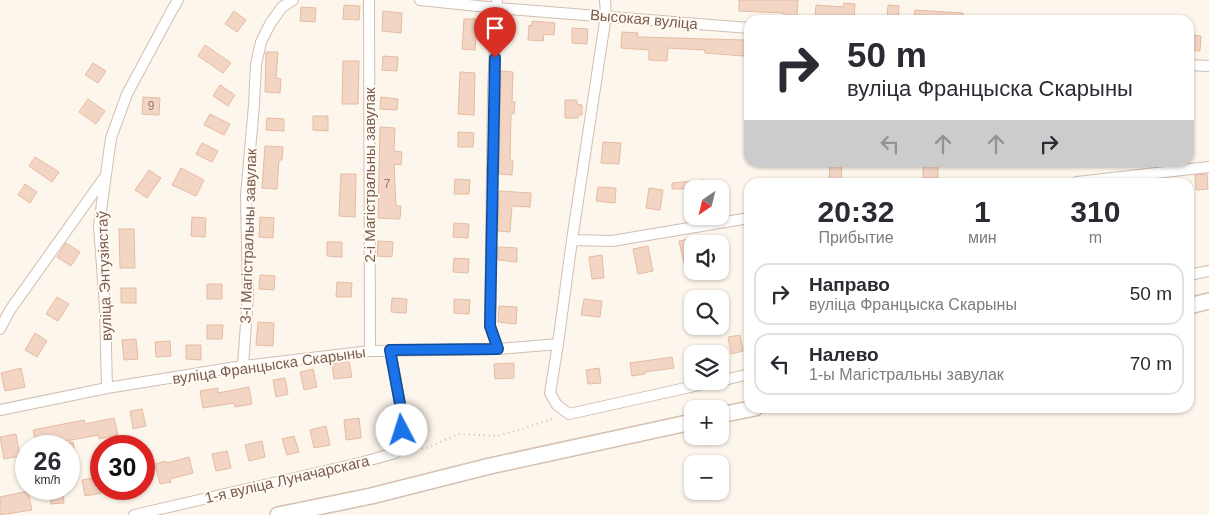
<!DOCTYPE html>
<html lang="ru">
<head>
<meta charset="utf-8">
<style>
	:root { --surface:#fff; --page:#f2f2f3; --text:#2b2b33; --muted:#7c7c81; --line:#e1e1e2 }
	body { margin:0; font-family:Arial,sans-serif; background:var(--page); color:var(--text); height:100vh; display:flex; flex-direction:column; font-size:19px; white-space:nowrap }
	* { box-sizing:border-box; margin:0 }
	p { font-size:16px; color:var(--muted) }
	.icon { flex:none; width:28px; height:28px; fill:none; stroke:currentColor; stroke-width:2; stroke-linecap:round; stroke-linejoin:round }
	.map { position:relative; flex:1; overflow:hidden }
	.details { position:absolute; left:744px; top:178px; width:450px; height:235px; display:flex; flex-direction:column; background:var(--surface); border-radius:15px; box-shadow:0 1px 4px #0004 }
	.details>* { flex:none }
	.guide { position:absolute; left:744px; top:15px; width:450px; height:152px; border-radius:15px; box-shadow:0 1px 4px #0004; background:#fff; color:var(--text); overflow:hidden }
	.needle { width:32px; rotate:215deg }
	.controls { position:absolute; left:684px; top:180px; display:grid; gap:10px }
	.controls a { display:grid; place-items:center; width:45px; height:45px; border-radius:10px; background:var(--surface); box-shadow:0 1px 4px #0004; font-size:25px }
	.speed { position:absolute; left:15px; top:435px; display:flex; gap:10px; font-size:25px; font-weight:700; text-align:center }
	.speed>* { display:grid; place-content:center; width:65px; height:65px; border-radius:50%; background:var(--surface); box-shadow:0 1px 4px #0004; line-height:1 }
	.speed small { font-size:12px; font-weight:400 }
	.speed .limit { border:8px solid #d22; background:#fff; color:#111 }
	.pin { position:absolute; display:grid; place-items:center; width:42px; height:42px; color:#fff; margin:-51px -21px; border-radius:50% 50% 50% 0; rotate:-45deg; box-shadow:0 0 5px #0007 }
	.pin .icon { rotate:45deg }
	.me { position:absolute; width:55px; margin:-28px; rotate:355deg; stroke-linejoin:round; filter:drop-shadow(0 0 4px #0008) }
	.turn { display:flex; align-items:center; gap:18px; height:105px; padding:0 20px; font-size:22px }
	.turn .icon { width:65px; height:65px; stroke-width:2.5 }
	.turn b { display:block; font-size:35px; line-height:42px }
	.lanes { display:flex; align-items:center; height:48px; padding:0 20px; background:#0003; justify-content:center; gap:25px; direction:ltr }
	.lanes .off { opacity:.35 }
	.eta { display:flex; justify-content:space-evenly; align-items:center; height:85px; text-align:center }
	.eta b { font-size:30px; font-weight:700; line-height:35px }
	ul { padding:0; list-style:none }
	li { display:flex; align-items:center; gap:15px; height:62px; margin:0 10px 8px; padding:0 10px; border:2px solid var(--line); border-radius:15px }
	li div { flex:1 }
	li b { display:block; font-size:19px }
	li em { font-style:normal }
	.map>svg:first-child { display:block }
	.building { fill:#f3d5c3; stroke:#e6bba3 }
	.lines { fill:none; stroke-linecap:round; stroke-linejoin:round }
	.street-casing { stroke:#d1beb0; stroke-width:12 }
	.secondary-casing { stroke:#d6c0b0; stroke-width:18 }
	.path { stroke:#d9b8a5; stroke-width:2; stroke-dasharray:1 4; stroke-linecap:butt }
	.street { stroke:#fff; stroke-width:10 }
	.secondary { stroke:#fff; stroke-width:15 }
	.route-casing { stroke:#114b97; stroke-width:12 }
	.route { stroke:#1a73e8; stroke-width:9 }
	.labels { text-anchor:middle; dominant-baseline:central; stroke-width:4; stroke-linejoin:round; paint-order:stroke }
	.number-label { font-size:12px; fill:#987a6a }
	.street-label { font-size:15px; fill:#7a5c4d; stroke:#fffaf3 }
</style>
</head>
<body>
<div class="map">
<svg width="1209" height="515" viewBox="0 0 1209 515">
	<rect width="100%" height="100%" fill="#fdf6ec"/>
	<!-- building -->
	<path class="building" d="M 739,0 L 798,0 L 797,16 L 784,16 L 784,13 L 739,11 Z
		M 844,3 L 855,4 L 854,20 L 815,17 L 816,5 L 843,7 Z
		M 344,5 L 360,6 L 359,20 L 343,19 Z
		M 888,5 L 899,6 L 898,20 L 887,20 Z
		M 301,7 L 316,8 L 315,22 L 300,21 Z
		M 915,10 L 963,13 L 963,20 L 914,20 Z
		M 234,11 L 246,20 L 237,32 L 225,24 Z
		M 383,11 L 402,13 L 401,33 L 382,31 Z
		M 464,19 L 477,19 L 475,50 L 462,49 Z
		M 532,21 L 555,23 L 554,35 L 544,34 L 543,41 L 528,40 L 529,25 L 532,26 Z
		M 503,22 L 511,22 L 510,39 L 502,38 Z
		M 572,28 L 588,29 L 587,44 L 572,43 Z
		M 622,32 L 638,33 L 637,37 L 745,40 L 744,56 L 705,53 L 705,50 L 668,48 L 667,61 L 649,60 L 649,50 L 621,48 Z
		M 1189,35 L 1201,36 L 1200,51 L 1189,50 Z
		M 205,45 L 231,63 L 223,73 L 198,56 Z
		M 266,52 L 278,52 L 276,78 L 281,79 L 280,93 L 265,92 Z
		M 383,56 L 398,57 L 397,71 L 382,70 Z
		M 343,61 L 359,61 L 358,104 L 342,104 Z
		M 93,63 L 106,71 L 98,83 L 85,75 Z
		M 501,71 L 513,72 L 512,102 L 515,102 L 514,114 L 511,113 L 510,160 L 513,160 L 512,175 L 499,174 Z
		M 460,72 L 475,73 L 474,115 L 458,114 Z
		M 220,85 L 235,95 L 228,106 L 213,96 Z
		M 143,97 L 160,98 L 159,115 L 142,114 Z
		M 381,97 L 398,99 L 397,110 L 380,109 Z
		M 88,99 L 105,111 L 96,124 L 79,112 Z
		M 565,100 L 577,100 L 577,104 L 582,105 L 582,115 L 578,115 L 578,118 L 565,118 Z
		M 210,114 L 230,124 L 224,135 L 204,125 Z
		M 313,116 L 328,116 L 328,131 L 313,130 Z
		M 267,118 L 284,119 L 284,131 L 266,130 Z
		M 380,127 L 395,128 L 394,151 L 402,152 L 401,165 L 394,164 L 396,206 L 401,206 L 400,219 L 378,218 Z
		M 458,132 L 474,133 L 473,147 L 458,147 Z
		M 603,142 L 621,143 L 619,164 L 601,163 Z
		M 202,143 L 218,151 L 212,162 L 196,154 Z
		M 265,146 L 283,147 L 282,160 L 279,160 L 277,189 L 262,188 Z
		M 35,157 L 59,172 L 52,182 L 29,166 Z
		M 830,162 L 842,162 L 841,182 L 829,181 Z
		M 923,165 L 938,165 L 938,178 L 923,178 Z
		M 181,168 L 204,180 L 196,196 L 172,185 Z
		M 149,170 L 161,178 L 147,198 L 135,190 Z
		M 341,174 L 356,174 L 355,217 L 339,216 Z
		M 1207,174 L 1208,189 L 1196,190 L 1195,175 Z
		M 455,179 L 470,180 L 469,194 L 454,194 Z
		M 704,180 L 705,189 L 672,189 L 672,183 Z
		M 25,184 L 37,192 L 30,203 L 18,195 Z
		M 598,187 L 616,188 L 615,203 L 596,201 Z
		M 649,188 L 663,190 L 660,210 L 646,208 Z
		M 499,191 L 531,193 L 530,207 L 512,206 L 510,232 L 498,231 Z
		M 192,217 L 206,218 L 205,237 L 191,236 Z
		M 260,217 L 274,218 L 273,238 L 259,237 Z
		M 454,223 L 469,224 L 468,238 L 453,237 Z
		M 119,229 L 134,229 L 135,268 L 120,268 Z
		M 692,238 L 692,261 L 684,263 L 679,241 Z
		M 378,241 L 393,242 L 392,257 L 377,256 Z
		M 327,242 L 342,242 L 342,257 L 327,256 Z
		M 66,243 L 80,252 L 71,266 L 57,257 Z
		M 648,246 L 653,271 L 638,274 L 633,249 Z
		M 498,247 L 517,248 L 517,262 L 498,260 Z
		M 602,255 L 604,278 L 592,279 L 589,257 Z
		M 454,258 L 469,259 L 468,273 L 453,272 Z
		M 260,275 L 275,276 L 274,290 L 259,289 Z
		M 337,282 L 352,283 L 351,297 L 336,297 Z
		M 207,284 L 222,284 L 222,299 L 207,299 Z
		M 121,288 L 136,288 L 136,303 L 121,303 Z
		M 57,297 L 69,304 L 58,321 L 46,314 Z
		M 392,298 L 407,299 L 406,313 L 391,312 Z
		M 454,299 L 470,300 L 469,314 L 454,313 Z
		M 584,299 L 602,301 L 600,317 L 581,315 Z
		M 499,306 L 517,307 L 516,324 L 498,322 Z
		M 258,322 L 274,323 L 273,346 L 256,345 Z
		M 207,325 L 223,325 L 222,339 L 207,339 Z
		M 35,333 L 47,341 L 37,357 L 25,350 Z
		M 740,335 L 743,351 L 731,354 L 728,337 Z
		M 136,339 L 138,359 L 124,360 L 122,340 Z
		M 170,341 L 171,356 L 156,357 L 155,342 Z
		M 186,345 L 201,345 L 201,360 L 186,359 Z
		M 672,357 L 674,368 L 645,372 L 645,374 L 632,376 L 630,363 Z
		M 349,361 L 352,377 L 334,379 L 332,364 Z
		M 514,363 L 514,378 L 495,379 L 494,364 Z
		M 21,368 L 25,387 L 5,391 L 1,373 Z
		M 599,368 L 601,383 L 588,384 L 586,370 Z
		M 313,369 L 317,387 L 304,390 L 300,372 Z
		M 285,378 L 288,394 L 276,397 L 273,380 Z
		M 249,387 L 252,404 L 235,407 L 234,403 L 203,408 L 200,391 L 218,388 L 218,393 Z
		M 142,409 L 146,426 L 133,429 L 130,411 Z
		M 114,418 L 118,435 L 99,439 L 99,435 L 37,446 L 33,430 L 84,420 L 85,424 Z
		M 359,418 L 361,438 L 346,440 L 344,420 Z
		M 326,426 L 330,445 L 314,448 L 310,430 Z
		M 16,434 L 20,456 L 4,459 L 0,437 Z
		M 294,436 L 299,452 L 287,455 L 282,439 Z
		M 262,441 L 265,457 L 249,461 L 245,445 Z
		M 69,442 L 73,442 L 78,469 L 69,471 Z
		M 227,451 L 231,468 L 216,471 L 212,454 Z
		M 189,457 L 193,473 L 170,479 L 171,482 L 160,484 L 155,464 L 166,461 L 167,463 Z
		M 99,477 L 102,493 L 85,496 L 82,480 Z
		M 63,489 L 64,503 L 51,504 L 50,490 Z
		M 28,491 L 32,510 L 0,515 L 0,497 Z"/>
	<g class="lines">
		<!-- street casing -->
		<g class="street-casing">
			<path id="street" d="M 369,0 L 370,351
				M 420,0 L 497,8 L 749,28
				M 497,0 L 493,91 L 490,326 L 498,349
				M 1189,65 L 1209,66
				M 1077,182 L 1209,167
				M 572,240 L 606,15 L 605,0
				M 1189,275 L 1209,271
				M 0,329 L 10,310 L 104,178
				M 558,344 L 550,393 L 557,405 L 569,414 L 717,381
				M 243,366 L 248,295 L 246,196 L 254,105 L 256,64 L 261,42 L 270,24 L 282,7 L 293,0
				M 720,381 L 749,374
				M 107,388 L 105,308 L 99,225 L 111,138 L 127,94 L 171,12 L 178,0
				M 0,410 L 107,388 L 243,366 L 370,351 L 498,349 L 558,344 L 572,240 L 612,241 L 749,218
				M 134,515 L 360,463 L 395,453 L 402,441 L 403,420 L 390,350"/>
		</g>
		<!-- secondary casing -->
		<g class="secondary-casing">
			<path id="secondary" d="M 1189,306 L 1209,301
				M 720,415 L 755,408
				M 278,515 L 371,496 L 490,466 L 692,422"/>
		</g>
		<!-- path -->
		<path class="path" d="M 407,451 L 427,448 L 458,434 L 498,436 L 556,418"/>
		<!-- street -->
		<use href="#street" class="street"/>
		<!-- secondary -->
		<use href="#secondary" class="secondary"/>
	</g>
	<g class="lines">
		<!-- route casing -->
		<g class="route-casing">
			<path id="route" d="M 402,430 L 403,420 L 390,350 L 498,349 L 490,326 L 495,58"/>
		</g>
		<!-- route -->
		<use href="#route" class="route"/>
	</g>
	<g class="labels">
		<!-- number labels -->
		<g class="number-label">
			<text x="151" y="106">9</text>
			<text x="387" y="184">7</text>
		</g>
		<!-- street labels -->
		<g class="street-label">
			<text transform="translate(644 19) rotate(5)">Высокая вуліца</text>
			<text transform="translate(369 175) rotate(-90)">2-і Магістральны завулак</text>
			<text transform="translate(248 236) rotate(-88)">3-і Магістральны завулак</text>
			<text transform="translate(104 276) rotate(-92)">вуліца Энтузіястаў</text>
			<text transform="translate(269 365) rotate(-8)">вуліца Францыска Скарыны</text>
			<text transform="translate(287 479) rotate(-13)">1-я вуліца Луначарскага</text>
		</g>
	</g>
</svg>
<div class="controls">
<a><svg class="needle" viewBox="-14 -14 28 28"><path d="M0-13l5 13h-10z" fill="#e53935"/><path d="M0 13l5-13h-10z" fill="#7c7c81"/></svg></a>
<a><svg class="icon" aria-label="sound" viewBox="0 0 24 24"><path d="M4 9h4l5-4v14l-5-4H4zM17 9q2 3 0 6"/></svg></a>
<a><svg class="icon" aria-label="search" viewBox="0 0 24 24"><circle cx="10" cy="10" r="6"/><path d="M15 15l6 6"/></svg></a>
<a><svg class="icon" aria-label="layers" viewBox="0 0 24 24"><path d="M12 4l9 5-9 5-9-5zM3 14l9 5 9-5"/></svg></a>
<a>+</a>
<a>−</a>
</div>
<div class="speed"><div>26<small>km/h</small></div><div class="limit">30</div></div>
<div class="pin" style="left:495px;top:58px;background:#d93025"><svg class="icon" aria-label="arrive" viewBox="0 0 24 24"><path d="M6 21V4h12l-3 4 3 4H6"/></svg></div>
<svg class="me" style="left:402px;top:430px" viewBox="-20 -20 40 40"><circle r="19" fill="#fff"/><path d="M0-13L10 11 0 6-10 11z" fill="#1a73e8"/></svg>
<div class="guide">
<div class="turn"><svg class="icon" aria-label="right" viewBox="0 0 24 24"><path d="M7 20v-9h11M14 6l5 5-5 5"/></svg><div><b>50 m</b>вуліца Францыска Скарыны</div></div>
<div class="lanes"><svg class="icon off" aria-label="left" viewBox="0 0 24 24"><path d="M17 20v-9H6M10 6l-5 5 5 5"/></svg><svg class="icon off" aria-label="ahead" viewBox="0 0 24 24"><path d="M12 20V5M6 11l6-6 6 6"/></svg><svg class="icon off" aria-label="ahead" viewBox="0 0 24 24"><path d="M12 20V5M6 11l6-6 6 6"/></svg><svg class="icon" aria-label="right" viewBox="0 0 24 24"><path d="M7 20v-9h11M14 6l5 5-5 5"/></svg></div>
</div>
<section class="details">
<div class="eta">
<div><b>20:32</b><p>Прибытие</p></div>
<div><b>1</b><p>мин</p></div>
<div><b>310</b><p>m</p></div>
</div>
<ul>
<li><svg class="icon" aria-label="right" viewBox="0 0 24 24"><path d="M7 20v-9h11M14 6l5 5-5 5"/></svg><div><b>Направо</b><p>вуліца Францыска Скарыны</p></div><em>50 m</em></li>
<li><svg class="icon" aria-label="left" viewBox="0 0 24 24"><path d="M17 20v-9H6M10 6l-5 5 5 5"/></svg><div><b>Налево</b><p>1-ы Магістральны завулак</p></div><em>70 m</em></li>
</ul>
</section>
</div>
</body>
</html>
